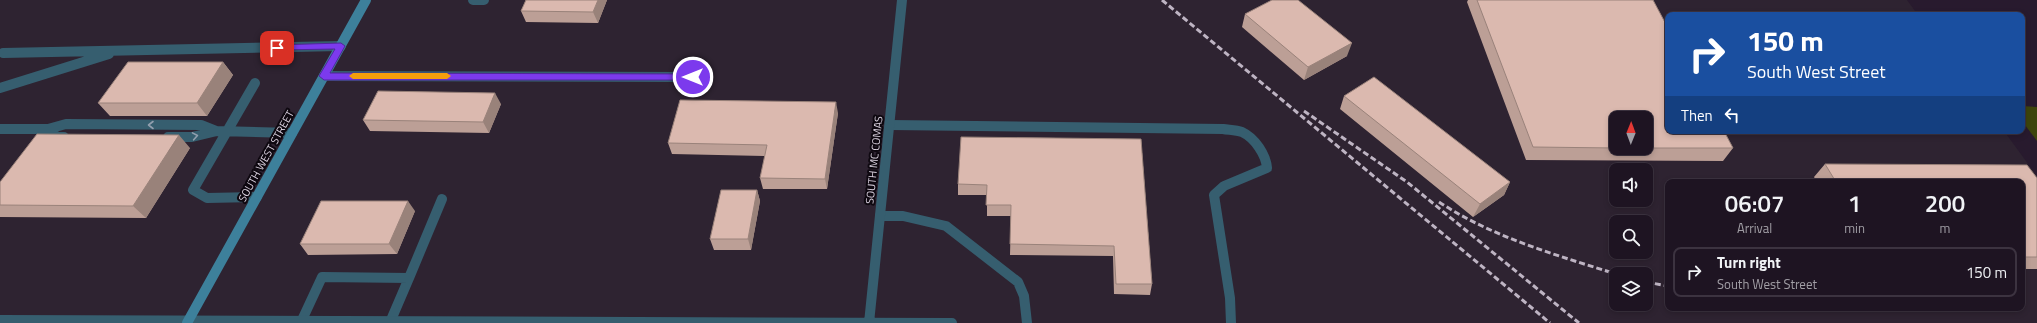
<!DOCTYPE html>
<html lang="en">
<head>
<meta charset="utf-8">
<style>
	:root { --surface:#1e1422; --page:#2b212f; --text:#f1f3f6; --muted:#a19ea5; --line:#3c3340 }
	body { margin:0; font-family:"Titillium Web",sans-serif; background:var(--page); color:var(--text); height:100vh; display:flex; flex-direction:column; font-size:15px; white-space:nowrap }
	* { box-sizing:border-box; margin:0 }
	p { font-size:13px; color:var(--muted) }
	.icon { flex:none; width:22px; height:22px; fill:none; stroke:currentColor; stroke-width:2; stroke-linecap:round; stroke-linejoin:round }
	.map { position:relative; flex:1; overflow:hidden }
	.details { position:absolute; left:1665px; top:179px; width:360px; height:132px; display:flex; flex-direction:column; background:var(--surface); border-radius:8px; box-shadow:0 2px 6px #0003,0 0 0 1px var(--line) }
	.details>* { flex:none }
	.hud { position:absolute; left:1665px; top:12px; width:360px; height:122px; border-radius:8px; box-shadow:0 2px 6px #0003,0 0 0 1px var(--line); background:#1a4fa0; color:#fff; overflow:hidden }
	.needle { width:26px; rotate:1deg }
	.fabs { position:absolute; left:1609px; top:111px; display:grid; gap:8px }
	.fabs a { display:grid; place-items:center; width:44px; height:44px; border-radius:8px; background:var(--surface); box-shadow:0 2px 6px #0003,0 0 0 1px var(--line); font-size:20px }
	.pin { position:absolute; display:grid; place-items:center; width:34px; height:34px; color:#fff; margin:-17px; border-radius:8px; box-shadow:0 2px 6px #0006 }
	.me { position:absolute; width:44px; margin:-22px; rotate:270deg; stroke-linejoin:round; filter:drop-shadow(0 0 3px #0008) }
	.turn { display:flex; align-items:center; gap:14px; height:84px; padding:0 16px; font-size:18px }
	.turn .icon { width:52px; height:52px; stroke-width:2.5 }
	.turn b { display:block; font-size:28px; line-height:34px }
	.then { display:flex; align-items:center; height:38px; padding:0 16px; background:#0003; gap:8px; font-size:15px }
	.eta { display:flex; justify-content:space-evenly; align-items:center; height:68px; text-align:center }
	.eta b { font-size:24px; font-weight:600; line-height:28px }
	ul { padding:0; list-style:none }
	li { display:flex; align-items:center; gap:12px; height:50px; margin:0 8px 6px; padding:0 8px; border:2px solid var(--line); border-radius:8px }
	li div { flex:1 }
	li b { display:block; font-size:15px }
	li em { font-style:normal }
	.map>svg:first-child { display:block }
	.industrial { fill:#2e2331; fill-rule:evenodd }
	.green { fill:#3d440c }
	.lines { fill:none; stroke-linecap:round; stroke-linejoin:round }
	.service { stroke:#365e6f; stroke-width:10 }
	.minor { stroke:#365e6f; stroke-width:10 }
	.secondary { stroke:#3d809b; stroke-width:10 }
	.rail { stroke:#beb4c3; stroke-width:3; stroke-dasharray:6 3; stroke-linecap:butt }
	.wall { fill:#bc9f96 }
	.shaded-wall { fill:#99827a }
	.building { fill:#dbb9af; stroke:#99827a }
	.oneway { stroke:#929fae }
	.route { fill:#7c3aed; stroke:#51269a }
	.slow { fill:#f59e0b }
	.labels { text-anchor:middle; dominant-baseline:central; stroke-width:4; stroke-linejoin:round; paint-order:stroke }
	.street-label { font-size:11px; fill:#ddd4e2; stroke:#0e0810 }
</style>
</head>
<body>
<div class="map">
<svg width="2037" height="323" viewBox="0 0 2037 323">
	<rect width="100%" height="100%" fill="#281a2e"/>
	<!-- industrial -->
	<path class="industrial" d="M 0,0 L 1907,0 L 1918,15 L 1668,15 L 1668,131 L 2004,131 L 2037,176 L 2037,323 L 0,323 ZM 1616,118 L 1646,118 L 1646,148 L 1616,148 ZM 1616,170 L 1646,170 L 1646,200 L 1616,200 ZM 1668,182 L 2022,182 L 2022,308 L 1668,308 ZM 1616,222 L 1646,222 L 1646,252 L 1616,252 ZM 1616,274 L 1646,274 L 1646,304 L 1616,304 Z"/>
	<!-- green -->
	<path class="green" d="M 2022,106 L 2037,107 L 2037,141 L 2022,121 Z"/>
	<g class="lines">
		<!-- service -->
		<path class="service" d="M 473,0 L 484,0
			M 3,53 L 341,46
			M 324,76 L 693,77
			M 255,83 L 193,190 L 207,198 L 257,197
			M 0,88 L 109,54
			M 890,125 L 1223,129 C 1229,130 1236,130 1242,132 C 1255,138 1266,155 1267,168 L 1224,186 L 1214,195 L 1230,298 L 1231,323
			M 0,129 L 48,129 L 66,124 L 201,125 L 216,131
			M 48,129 L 57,137 L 64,137
			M 168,137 L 192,137 L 217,131 L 292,133
			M 880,216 L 903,216 L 946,226 L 1018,282 L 1024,296 L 1027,323
			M 409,278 L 442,199
			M 302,320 L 322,277 L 409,278 L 391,320"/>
		<!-- minor -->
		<path class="minor" d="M 0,320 L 952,323
			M 869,323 L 902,0"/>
		<!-- secondary -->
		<path class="secondary" d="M 187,323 L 366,0"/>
		<!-- rail -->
		<path class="rail" d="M 1162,0 L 1550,323
			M 1304,111 L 1407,182 L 1579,323
			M 1439,202 C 1492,237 1556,255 1616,274
			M 1646,282 L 1668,286"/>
	</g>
	<!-- wall -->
	<path class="wall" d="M 526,0 L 607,0 L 598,23 L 526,22 L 521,11 Z
		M 1468,0 L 1653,0 L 1668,131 L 1733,148 L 1723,161 L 1526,160 L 1467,2 Z
		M 1245,14 L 1347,56 L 1304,80 L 1242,27 Z
		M 223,62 L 233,75 L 207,116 L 110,116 L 98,103 Z
		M 1344,96 L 1510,182 L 1504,195 L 1473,217 L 1340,109 Z
		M 501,104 L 489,133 L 370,131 L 363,120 Z
		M 838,113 L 827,189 L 763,189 L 760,178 L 765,156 L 672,154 L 668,143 Z
		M 1141,139 L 1152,284 L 1150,295 L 1114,294 L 1113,256 L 1010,255 L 1011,216 L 987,216 L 987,195 L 958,195 L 958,184 Z
		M 190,148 L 146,218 L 0,217 L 0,182 Z
		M 1825,164 L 2037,178 L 2037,269 L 2022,269 L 2022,182 L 1817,182 L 1814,177 Z
		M 757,190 L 760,201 L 751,250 L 714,250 L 710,239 Z
		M 415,211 L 397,254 L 308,255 L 300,244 Z"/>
	<!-- shaded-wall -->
	<path class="shaded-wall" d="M 598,0 L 607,0 L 598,23 L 593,12 Z
		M 1352,43 L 1347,56 L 1304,80 L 1308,67 Z
		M 223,62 L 233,75 L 207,116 L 197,103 Z
		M 495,93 L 501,104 L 489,133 L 483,122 Z
		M 836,102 L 838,113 L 827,189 L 825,179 Z
		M 179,135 L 190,148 L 146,218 L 133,206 Z
		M 1510,182 L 1504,195 L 1473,217 L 1480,204 Z
		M 757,190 L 760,201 L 751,250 L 748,239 Z
		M 408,201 L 415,211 L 397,254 L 389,244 Z"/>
	<!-- building -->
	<path class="building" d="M 526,0 L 598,0 L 593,12 L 521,11 Z
		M 1272,0 L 1298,0 L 1352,43 L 1308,67 L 1245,14 Z
		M 1477,0 L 1653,0 L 1668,28 L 1668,131 L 1724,131 L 1733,148 L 1646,148 L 1646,118 L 1616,118 L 1616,148 L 1533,147 Z
		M 128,62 L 223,62 L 197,103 L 98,103 Z
		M 1374,77 L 1510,182 L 1480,204 L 1344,96 Z
		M 378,91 L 495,93 L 483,122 L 363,120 Z
		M 680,100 L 836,102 L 825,179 L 760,178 L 767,145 L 668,143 Z
		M 37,134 L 179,135 L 133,206 L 0,205 L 0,182 Z
		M 961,137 L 1141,139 L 1152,284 L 1116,284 L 1114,246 L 1010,244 L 1011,205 L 986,205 L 987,185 L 958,184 Z
		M 1825,164 L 2027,165 L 2037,178 L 2037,257 L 2022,257 L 2022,182 L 1836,182 Z
		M 721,190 L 757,190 L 748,239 L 710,239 Z
		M 321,201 L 408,201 L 389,244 L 300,244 Z"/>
	<!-- one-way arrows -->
	<defs><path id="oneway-chevron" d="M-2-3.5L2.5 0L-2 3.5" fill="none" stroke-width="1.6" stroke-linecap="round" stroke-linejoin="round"/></defs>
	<g class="oneway">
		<use href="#oneway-chevron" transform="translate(151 125) rotate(-180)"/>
		<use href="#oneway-chevron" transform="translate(195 136) rotate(-10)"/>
	</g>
	<!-- route -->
	<path class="route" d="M 341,43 L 345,46 L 330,73 L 693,74 L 698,77 L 693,80 L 324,80 L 319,76 L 335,49 L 277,50 L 273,48 L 277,45 Z"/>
	<!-- slow -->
	<path class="slow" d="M 353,73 L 447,73 L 451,76 L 447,79 L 353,79 L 349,76 Z"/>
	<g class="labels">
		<!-- street labels -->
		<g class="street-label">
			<text transform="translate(266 156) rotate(-61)">SOUTH WEST STREET</text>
			<text transform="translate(874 160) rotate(-84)">SOUTH MC COMAS</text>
		</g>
	</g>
</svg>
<div class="fabs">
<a><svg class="needle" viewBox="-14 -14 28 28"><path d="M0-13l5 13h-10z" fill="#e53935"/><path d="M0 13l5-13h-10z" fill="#a19ea5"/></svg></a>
<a><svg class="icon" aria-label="sound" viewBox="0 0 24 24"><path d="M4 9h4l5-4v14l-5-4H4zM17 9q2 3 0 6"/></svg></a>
<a><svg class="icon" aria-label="search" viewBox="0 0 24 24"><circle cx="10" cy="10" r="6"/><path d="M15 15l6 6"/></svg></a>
<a><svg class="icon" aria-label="layers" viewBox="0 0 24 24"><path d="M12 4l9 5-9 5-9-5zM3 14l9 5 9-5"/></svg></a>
</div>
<div class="pin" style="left:277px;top:48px;background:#d93025"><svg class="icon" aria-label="arrive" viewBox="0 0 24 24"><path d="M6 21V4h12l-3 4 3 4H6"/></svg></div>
<svg class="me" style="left:693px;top:77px" viewBox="-20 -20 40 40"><circle r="17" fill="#7c3aed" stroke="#fff" stroke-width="3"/><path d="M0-11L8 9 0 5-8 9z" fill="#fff"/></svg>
<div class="hud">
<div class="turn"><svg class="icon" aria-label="right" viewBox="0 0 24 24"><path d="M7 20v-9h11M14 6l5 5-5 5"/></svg><div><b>150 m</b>South West Street</div></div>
<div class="then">Then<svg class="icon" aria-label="left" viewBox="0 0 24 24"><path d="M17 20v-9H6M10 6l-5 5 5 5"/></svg></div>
</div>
<section class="details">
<div class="eta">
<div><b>06:07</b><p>Arrival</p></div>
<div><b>1</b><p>min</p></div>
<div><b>200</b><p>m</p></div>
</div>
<ul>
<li><svg class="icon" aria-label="right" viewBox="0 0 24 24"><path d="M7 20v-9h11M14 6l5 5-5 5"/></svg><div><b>Turn right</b><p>South West Street</p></div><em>150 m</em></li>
</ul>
</section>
</div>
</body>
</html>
